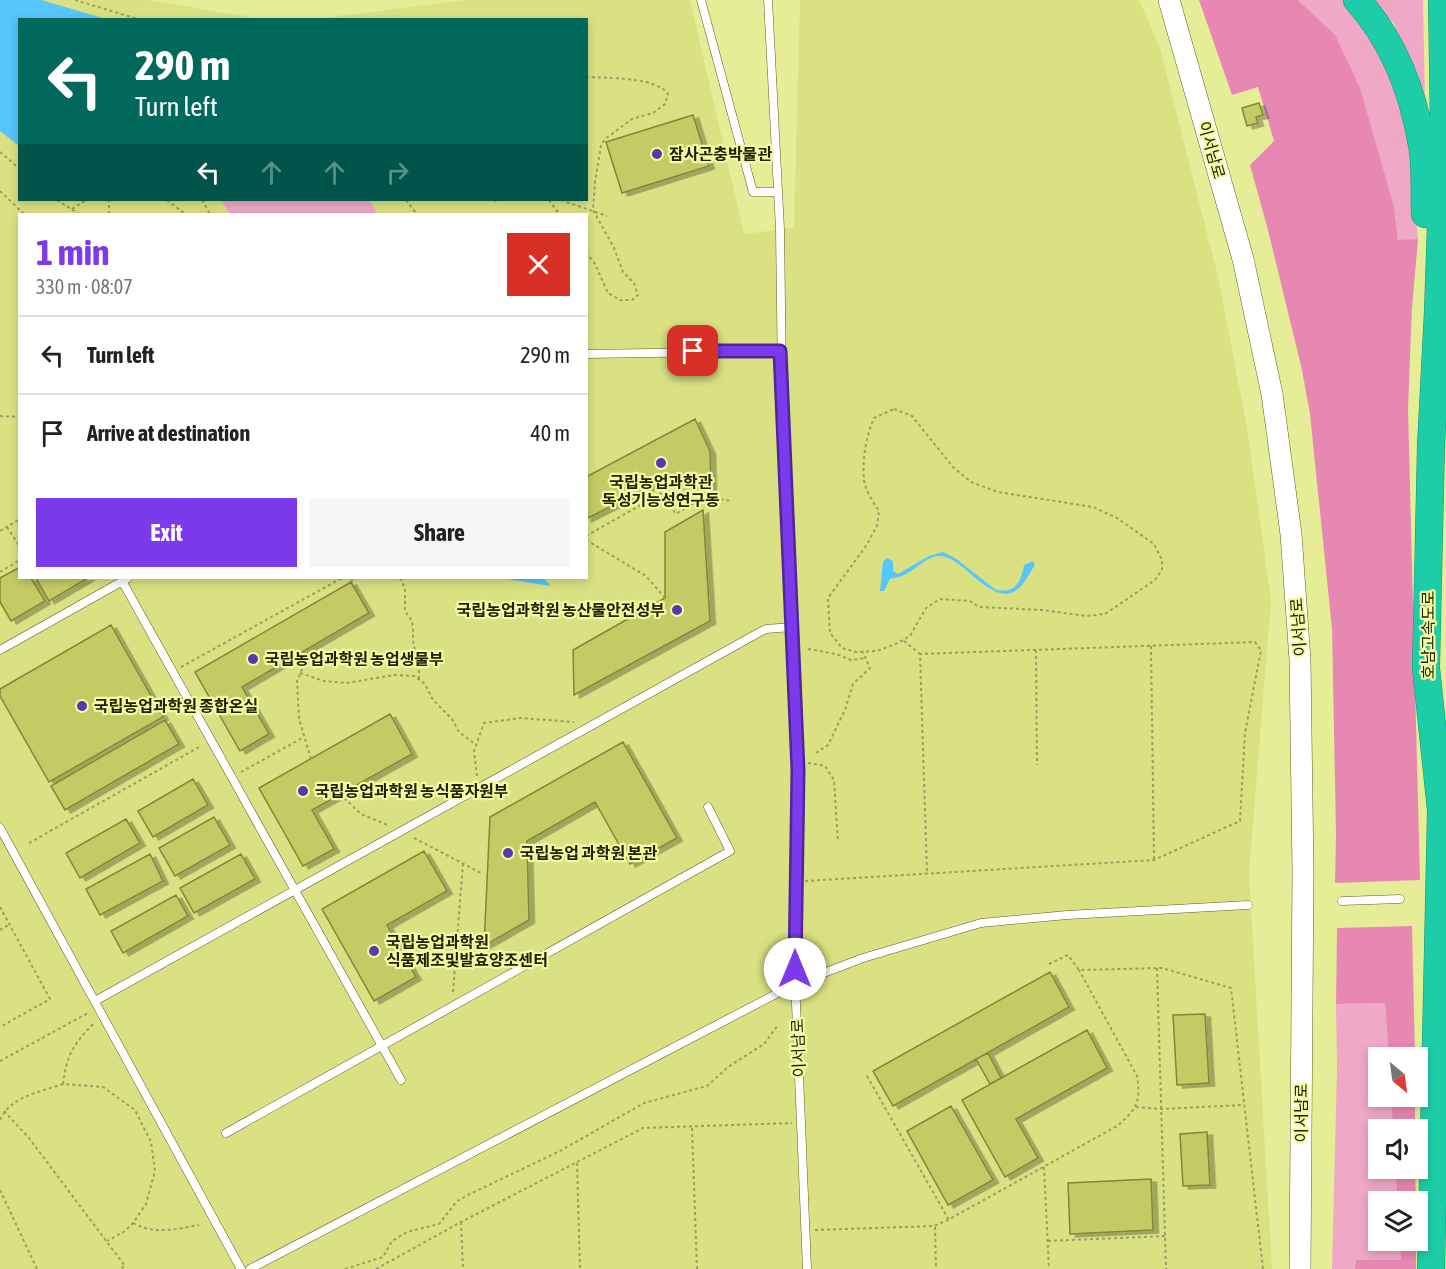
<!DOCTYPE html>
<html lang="en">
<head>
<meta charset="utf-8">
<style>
	:root { --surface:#fff; --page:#f6f6f6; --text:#222; --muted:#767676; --line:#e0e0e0; --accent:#7c3aed }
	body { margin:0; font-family:"Asap Condensed","Noto Sans KR",sans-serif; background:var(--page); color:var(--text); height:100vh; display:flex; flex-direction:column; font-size:22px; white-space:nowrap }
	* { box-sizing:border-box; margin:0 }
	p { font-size:20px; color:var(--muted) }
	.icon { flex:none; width:33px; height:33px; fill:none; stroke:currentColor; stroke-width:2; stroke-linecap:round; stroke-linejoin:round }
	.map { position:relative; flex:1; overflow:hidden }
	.side { position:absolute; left:18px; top:213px; width:570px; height:366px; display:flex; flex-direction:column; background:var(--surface); border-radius:0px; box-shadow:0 3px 9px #0003 }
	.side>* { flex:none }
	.hud { position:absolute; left:18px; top:18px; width:570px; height:183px; border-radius:0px; box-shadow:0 3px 9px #0003; background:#00695c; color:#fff; overflow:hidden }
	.needle { width:39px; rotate:151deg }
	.fabs { position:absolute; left:1368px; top:1047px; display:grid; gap:12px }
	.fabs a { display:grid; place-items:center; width:60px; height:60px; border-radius:0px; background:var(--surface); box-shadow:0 3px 9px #0003; font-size:30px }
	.pin { position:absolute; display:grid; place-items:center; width:51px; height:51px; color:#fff; margin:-26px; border-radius:12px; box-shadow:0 3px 9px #0006 }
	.me { position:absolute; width:66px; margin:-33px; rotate:0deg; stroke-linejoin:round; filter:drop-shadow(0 0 4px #0008) }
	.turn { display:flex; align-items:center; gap:21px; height:126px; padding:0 18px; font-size:27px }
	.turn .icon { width:78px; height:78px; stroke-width:2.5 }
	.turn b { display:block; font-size:42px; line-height:51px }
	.lanes { display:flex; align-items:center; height:57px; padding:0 18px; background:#0003; justify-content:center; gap:30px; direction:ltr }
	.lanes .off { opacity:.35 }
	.round { display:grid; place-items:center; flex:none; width:63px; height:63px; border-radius:0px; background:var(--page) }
	.head { display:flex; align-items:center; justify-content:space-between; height:102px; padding:0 18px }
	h1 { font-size:36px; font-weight:700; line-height:45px; color:var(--accent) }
	.cta { display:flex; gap:12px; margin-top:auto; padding:12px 18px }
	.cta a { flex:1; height:69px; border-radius:0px; background:var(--accent); color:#fff; font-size:24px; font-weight:700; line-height:69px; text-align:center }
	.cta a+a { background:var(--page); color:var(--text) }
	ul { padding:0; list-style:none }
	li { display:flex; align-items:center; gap:18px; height:78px; padding:0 18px; border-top:2px solid var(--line) }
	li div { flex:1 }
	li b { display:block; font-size:22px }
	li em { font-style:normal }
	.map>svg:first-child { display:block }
	.built { fill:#dae183; fill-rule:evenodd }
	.green { fill:#efa8c6 }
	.forest { fill:#e788b2 }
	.water { fill:#56c6fc }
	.building { fill:#c4cb65; stroke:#818731; stroke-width:1.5; filter:url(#shadow) }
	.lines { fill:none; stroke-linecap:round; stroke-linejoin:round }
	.service-casing { stroke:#5d6120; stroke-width:9 }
	.secondary-casing { stroke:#5d6120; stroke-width:22 }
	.motorway-casing { stroke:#1e916d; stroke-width:28 }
	.path { stroke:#999e5c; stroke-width:2; stroke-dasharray:3 3; stroke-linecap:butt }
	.service { stroke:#fff; stroke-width:8 }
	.secondary { stroke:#fff; stroke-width:21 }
	.motorway { stroke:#1dcda7; stroke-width:27 }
	.route-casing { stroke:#51269a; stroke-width:15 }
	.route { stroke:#7c3aed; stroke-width:10 }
	.poi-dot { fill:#5d36ae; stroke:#f3fba4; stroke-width:2 }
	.labels { text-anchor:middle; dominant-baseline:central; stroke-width:4.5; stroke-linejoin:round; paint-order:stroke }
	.street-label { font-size:16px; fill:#202200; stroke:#f3fba4 }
	.poi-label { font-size:16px; font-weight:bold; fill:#202200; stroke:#f3fba4; text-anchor:start }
</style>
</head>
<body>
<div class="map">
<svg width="1446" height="1269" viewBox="0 0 1446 1269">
	<defs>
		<filter id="shadow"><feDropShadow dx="5.5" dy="3" stdDeviation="0" flood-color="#0004"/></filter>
	</defs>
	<rect width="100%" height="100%" fill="#e6ed97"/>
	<!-- built -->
	<path class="built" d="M 0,0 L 148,0 L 260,19 L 20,20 L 20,200 L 586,200 L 586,20 L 318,19 L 465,0 L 690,0 L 744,234 L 794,228 L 800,0 L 1139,0 L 1160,48 L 1218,276 L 1247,428 L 1271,600 L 1249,873 L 1272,1269 L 0,1269 ZM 20,214 L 586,214 L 586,578 L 20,578 Z"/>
	<!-- green -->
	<path class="green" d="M 1298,0 L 1344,0 L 1383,60 L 1406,123 L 1418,239 L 1398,241 L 1394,207 L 1335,35 Z
		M 1373,0 L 1423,0 L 1425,101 L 1394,24 Z
		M 221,200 L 369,200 L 378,214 L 230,214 Z
		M 1385,1003 L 1389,1057 L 1378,1058 L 1378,1096 L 1391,1097 L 1393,1129 L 1378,1130 L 1378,1168 L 1395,1169 L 1398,1201 L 1378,1202 L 1378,1240 L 1400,1241 L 1401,1260 L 1356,1260 L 1355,1269 L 1332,1269 L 1337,1069 L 1336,1004 Z"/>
	<!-- forest -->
	<path class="forest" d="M 1199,0 L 1298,0 L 1335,35 L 1360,88 L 1394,207 L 1398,240 L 1418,239 L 1412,308 L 1408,408 L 1420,880 L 1335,883 L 1336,833 L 1332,629 L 1310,414 L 1302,370 L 1268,230 L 1250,165 L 1274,141 L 1258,87 L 1232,95 Z
		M 1412,926 L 1415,1057 L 1389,1057 L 1385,1003 L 1336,1004 L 1337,928 Z
		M 1391,1097 L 1415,1097 L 1415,1129 L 1393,1129 Z
		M 1395,1169 L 1415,1169 L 1416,1201 L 1398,1201 Z
		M 1400,1241 L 1416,1241 L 1416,1269 L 1355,1269 L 1356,1260 L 1401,1260 Z"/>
	<!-- water -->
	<path class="water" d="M 0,0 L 41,0 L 106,19 L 20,20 L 19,146 L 0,131 Z
		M 943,552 L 955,558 L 996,590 C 1016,593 1021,582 1024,565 L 1033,561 L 1035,565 C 1030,572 1027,579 1022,585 C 996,615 966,558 941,556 C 927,555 916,570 904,575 C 900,577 895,578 890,579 L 884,591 L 880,591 L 883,562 L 886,558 L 893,561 L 893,571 L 898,574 L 929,556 Z
		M 500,578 L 543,578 L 551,586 Z"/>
	<!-- building -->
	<path class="building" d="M 1259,103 L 1263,115 L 1256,117 L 1258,123 L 1247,126 L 1242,108 Z
		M 693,115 L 709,166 L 622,193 L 606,142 Z
		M 695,419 L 710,451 L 711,487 L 685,502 L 671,476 L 586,519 L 586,477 Z
		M 703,510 L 710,621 L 574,695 L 573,650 L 665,598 L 665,532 Z
		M 20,567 L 20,578 L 31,578 L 45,601 L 11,621 L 0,602 L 0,578 Z
		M 36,578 L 88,578 L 49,601 Z
		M 351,582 L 369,613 L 242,687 L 269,734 L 240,751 L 195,672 Z
		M 111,625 L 163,717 L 49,782 L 0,696 L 0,689 Z
		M 390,714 L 412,754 L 312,810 L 334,849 L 303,866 L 259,788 Z
		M 165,720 L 179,744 L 65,810 L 51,786 Z
		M 623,742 L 677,838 L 630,864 L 595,802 L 527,841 L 529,920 L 484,946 L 490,817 Z
		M 193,779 L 208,805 L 153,837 L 138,811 Z
		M 214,817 L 230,845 L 175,876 L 159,848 Z
		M 126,819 L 140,843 L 80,878 L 66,853 Z
		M 424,851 L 447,891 L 387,925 L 416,977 L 374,1001 L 322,909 Z
		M 150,854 L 163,881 L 100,915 L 86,889 Z
		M 241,854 L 255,879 L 194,913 L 180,888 Z
		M 176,895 L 188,916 L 123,953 L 111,931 Z
		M 1050,972 L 1069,1007 L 893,1106 L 873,1071 Z
		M 1205,1014 L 1209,1083 L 1177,1085 L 1173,1015 Z
		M 1087,1030 L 1107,1068 L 1016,1119 L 1038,1158 L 1005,1177 L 962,1100 Z
		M 988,1053 L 1001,1078 L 990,1084 L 976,1059 Z
		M 951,1106 L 993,1180 L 948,1205 L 907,1131 Z
		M 1207,1132 L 1210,1185 L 1183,1186 L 1180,1134 Z
		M 1151,1179 L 1153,1230 L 1070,1234 L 1068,1183 Z"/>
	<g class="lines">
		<!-- service casing -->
		<g class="service-casing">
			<path id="service" d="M 701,0 L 753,192 L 777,192
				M 768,0 L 780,229 L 782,383 L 798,770 L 794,955 L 807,1269
				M 586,354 L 780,351
				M 122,581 L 401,1080
				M 0,650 L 128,578
				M 0,828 L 241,1269
				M 1342,901 L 1400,899
				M 95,1001 L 760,632 L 766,629 L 792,627
				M 226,1133 L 730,851 L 708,807
				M 250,1269 L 795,984 L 863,958 L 981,923 L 1067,915 L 1248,905"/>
		</g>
		<!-- secondary casing -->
		<g class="secondary-casing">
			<path id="secondary" d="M 1169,0 L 1243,259 L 1272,394 L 1291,534 L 1300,660 L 1303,872 L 1300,1269"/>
		</g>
		<!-- motorway casing -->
		<g class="motorway-casing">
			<path id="motorway" d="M 1357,0 C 1393,40 1413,92 1422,145 C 1426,167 1424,191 1425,214
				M 1431,1269 L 1441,810 L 1426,668 L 1431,445 L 1438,311 L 1444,134 L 1442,0"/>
		</g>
		<!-- path -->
		<path class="path" d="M 75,0 L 141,20
			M 586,77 C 607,78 657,77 668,94 L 665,104 L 653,113 L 632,119 L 605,139 L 601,145 L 595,182 L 593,210 L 614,248 L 623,272 L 634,283 L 638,295 L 632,300 L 620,300 L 608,293 L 595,264 L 586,252
			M 0,152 L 20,169
			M 0,191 L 24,214
			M 57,200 L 79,214
			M 167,200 L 185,214
			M 202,200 L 210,214
			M 406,200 L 417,214
			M 549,200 L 559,214
			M 561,200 L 607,216
			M 494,201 L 497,200
			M 72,209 L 86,200
			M 109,214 L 109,200
			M 894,409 L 912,416 L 953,467 L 971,482 L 998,492 L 1093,507 L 1117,518 L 1154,544 L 1162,560 L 1162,570 L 1155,580 L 1105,614 L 1086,616 L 1043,610 L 979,607 L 970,601 L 940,599 L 926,608 L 910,636 L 898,643 L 877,651 L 856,652 L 842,648 L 830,633 L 828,598 L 866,546 L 877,526 L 879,511 C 873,502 866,492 864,480 C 862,460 866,436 874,418 Z
			M 0,416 L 20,417
			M 7,527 L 20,547
			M 0,531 L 20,519
			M 586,536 L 662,493 L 676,514 L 704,497 L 732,501
			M 586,540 L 646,576 L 665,598
			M 0,572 L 20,560
			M 400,578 L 405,589 L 405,611 L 412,621 L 413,630 L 413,641 L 419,669 L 419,680
			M 351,582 L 353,578
			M 904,641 L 920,654
			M 1151,646 L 1154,859
			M 808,649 L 836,654 L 851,660 L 866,658
			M 1036,650 L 1037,765
			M 181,667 L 342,578
			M 300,673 L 324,681 L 346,683 L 394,675 L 414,676 L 425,684 L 433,700 L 452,719 L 459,732 L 476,745
			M 816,753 L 828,745 L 845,710 L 853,684 L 870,668 L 863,652
			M 311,759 L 299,719 L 297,681 L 312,646
			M 808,763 L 825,766 L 834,780 L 838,842
			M 241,772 L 304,737
			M 477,776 L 474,751 L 484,723 L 521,718 L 574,722
			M 340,794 L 361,814 L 390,826
			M 414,838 L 483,874
			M 29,843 L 201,746
			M 805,881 L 1154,860 L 1240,821 L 1245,733 L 1261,650 L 1255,642 L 920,654 L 927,873
			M 0,907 L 50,999 L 0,1027
			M 0,930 L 10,924
			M 1049,964 L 1068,955 L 1079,970 L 1162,968 L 1231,988 L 1263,1269
			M 1157,968 L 1166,1269
			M 453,992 L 463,863
			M 93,1024 C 73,1045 67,1054 63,1084 L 103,1087 L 135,1110 L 151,1142 L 155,1171 L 146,1204 L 133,1223 L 125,1231 L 107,1241
			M 0,1061 L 88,1013
			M 867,1076 L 949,1220
			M 1136,1107 L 1161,1109 L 1243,1105
			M 4,1111 L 29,1138 L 125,1266 L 120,1269
			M 0,1120 C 11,1096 40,1092 63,1084
			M 692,1128 L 697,1269
			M 577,1163 L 580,1269
			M 1044,1167 L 1049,1269
			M 0,1190 L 37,1269
			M 461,1222 L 463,1269
			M 133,1223 C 154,1235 176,1229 199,1225
			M 935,1227 L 936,1269
			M 815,1230 L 934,1226 L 946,1221 L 1117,1126 C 1137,1109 1141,1102 1137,1076 L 1079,970
			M 1048,1241 L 1165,1236
			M 345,1269 L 383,1257 L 392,1241 L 407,1232 L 439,1224 L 457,1201 L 470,1194 L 560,1151 L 644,1103 L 707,1086 L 728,1067 L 764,1044 L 778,1025
			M 376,1269 L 461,1222 L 643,1128 L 792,1123"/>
		<!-- service -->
		<use href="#service" class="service"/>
		<!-- secondary -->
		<use href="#secondary" class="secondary"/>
		<!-- motorway -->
		<use href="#motorway" class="motorway"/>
	</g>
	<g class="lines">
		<!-- route casing -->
		<g class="route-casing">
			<path id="route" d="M 693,351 L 780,351 L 798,770 L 795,969"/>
		</g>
		<!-- route -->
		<use href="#route" class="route"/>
	</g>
	<!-- markers -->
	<g class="poi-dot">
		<circle cx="657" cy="154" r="6"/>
		<circle cx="661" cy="463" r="6"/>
		<circle cx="677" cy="610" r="6"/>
		<circle cx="253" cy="659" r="6"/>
		<circle cx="82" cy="706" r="6"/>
		<circle cx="303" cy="791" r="6"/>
		<circle cx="508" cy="853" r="6"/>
		<circle cx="374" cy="951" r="6"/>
	</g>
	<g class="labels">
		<!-- street labels -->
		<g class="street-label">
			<text transform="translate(1212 150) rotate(74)">이서남로</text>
			<text transform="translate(1298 627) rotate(-94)">이서남로</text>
			<text transform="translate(1428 635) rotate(-90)">호남고속도로</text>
			<text transform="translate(798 1048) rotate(-92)">이서남로</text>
			<text transform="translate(1301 1113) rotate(-90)">이서남로</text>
		</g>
		<!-- poi labels -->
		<g class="poi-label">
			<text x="669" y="154">잠사곤충박물관</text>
			<text x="661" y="482" text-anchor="middle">국립농업과학관<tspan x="661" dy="18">독성기능성연구동</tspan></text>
			<text x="665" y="610" text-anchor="end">국립농업과학원 농산물안전성부</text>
			<text x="265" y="659">국립농업과학원 농업생물부</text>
			<text x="94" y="706">국립농업과학원 종합온실</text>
			<text x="315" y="791">국립농업과학원 농식품자원부</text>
			<text x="520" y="853">국립농업 과학원 본관</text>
			<text x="386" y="942">국립농업과학원<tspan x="386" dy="18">식품제조및발효양조센터</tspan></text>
		</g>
	</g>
</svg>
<div class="fabs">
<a><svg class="needle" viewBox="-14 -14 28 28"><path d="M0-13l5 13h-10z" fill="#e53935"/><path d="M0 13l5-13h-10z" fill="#767676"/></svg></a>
<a><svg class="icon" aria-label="sound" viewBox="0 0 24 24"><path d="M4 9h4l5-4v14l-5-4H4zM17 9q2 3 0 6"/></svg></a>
<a><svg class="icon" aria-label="layers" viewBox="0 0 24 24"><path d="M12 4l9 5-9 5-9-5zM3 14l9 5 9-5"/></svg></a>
</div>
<div class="pin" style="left:693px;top:351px;background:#d93025"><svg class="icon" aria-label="arrive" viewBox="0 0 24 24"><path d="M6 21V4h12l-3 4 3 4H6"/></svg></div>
<svg class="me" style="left:795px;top:969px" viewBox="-20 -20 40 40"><circle r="19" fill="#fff"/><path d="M0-13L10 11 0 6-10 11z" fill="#7c3aed"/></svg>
<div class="hud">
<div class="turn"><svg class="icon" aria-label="left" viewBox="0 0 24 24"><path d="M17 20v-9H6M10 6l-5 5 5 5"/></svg><div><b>290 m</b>Turn left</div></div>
<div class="lanes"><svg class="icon" aria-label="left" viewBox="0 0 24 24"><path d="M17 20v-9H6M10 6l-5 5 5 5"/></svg><svg class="icon off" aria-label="ahead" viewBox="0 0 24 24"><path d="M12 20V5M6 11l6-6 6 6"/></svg><svg class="icon off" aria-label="ahead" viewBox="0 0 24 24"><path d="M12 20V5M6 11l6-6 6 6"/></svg><svg class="icon off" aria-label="right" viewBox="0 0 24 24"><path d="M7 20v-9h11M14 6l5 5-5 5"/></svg></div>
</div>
<section class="side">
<div class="head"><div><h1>1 min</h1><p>330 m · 08:07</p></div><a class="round" style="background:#d93025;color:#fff"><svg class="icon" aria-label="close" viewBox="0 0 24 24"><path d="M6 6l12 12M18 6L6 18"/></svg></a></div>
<ul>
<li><svg class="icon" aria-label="left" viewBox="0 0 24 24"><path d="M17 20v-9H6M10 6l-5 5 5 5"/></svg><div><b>Turn left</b></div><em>290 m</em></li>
<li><svg class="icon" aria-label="arrive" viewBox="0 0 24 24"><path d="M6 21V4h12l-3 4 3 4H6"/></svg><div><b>Arrive at destination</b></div><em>40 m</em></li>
</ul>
<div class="cta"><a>Exit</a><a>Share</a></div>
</section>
</div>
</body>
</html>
